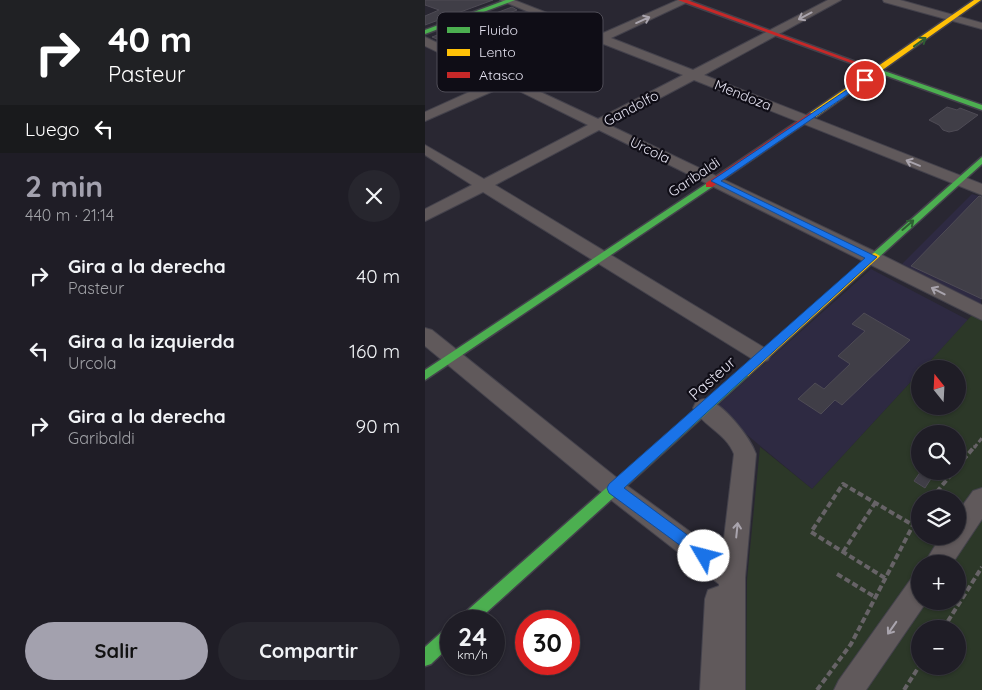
<!DOCTYPE html>
<html lang="es">
<head>
<meta charset="utf-8">
<style>
	:root { --surface:#1f1d26; --page:#27262e; --text:#f1f3f6; --muted:#a1a2a7; --line:#3c3b43; --accent:#a3a1ae }
	body { margin:0; font-family:Quicksand,sans-serif; background:var(--page); color:var(--text); height:100vh; display:flex; flex-direction:column; font-size:19px; white-space:nowrap }
	* { box-sizing:border-box; margin:0 }
	p { font-size:16px; color:var(--muted) }
	.icon { flex:none; width:28px; height:28px; fill:none; stroke:currentColor; stroke-width:2; stroke-linecap:round; stroke-linejoin:round }
	.map { position:relative; flex:1; overflow:hidden }
	.panel { display:flex; flex-direction:column; background:var(--surface); width:425px }
	.panel>* { flex:none }
	.guide { background:#202124; color:#fff; overflow:hidden }
	.needle { width:32px; rotate:342deg }
	.tools { position:absolute; left:486px; top:360px; display:grid; gap:10px }
	.tools a { display:grid; place-items:center; width:55px; height:55px; border-radius:50%; background:var(--surface); box-shadow:0 1px 4px #0004,0 0 0 1px var(--line); font-size:25px }
	.speed { position:absolute; left:15px; top:610px; display:flex; gap:10px; font-size:25px; font-weight:700; text-align:center }
	.speed>* { display:grid; place-content:center; width:65px; height:65px; border-radius:50%; background:var(--surface); box-shadow:0 1px 4px #0004,0 0 0 1px var(--line); line-height:1 }
	.speed small { font-size:12px; font-weight:400 }
	.speed .limit { border:8px solid #d22; background:#fff; color:#111 }
	.pin { position:absolute; display:grid; place-items:center; width:42px; height:42px; color:#fff; margin:-21px; border:2px solid #fff; border-radius:50%; box-shadow:0 1px 5px #0007 }
	.me { position:absolute; width:55px; margin:-28px; rotate:307deg; stroke-linejoin:round; filter:drop-shadow(0 0 4px #0008) }
	.turn { display:flex; align-items:center; gap:18px; height:105px; padding:0 25px; font-size:22px }
	.turn .icon { width:65px; height:65px; stroke-width:2.5 }
	.turn b { display:block; font-size:35px; line-height:42px }
	.then { display:flex; align-items:center; height:48px; padding:0 25px; background:#0003; gap:10px; font-size:19px }
	.round { display:grid; place-items:center; flex:none; width:52px; height:52px; border-radius:26px; background:var(--page) }
	.summary { display:flex; align-items:center; justify-content:space-between; height:85px; padding:0 25px }
	h1 { font-size:30px; font-weight:700; line-height:38px; color:var(--accent) }
	.button { display:flex; gap:10px; margin-top:auto; padding:10px 25px }
	.button a { flex:1; height:58px; border-radius:30px; background:var(--accent); color:#111; font-size:20px; font-weight:700; line-height:58px; text-align:center }
	.button a+a { background:var(--page); color:var(--text) }
	ul { padding:0; list-style:none }
	li { display:flex; align-items:center; gap:15px; height:75px; padding:0 25px }
	li div { flex:1 }
	li b { display:block; font-size:19px }
	li em { font-style:normal }
	main { display:flex; flex:1; min-height:0 }
	.map>svg:first-child { display:block }
	.built { fill:#2e2a42 }
	.green { fill:#2c3828; fill-rule:evenodd }
	.building { fill:#403e47; stroke:#4e4b55 }
	.lines { fill:none; stroke-linecap:round; stroke-linejoin:round }
	.street-casing { stroke:#44424c; stroke-width:2 }
	.fast-casing { stroke:#44424c; stroke-width:3 }
	.slow-casing { stroke:#44424c; stroke-width:3 }
	.jam-casing { stroke:#44424c; stroke-width:3 }
	.path-far1 { stroke:#676367; stroke-width:3; stroke-dasharray:5 2.5; stroke-linecap:butt }
	.path { stroke:#676367; stroke-width:4; stroke-dasharray:6 3; stroke-linecap:butt }
	.street { fill:#60595b; fill-rule:evenodd }
	.fast { fill:#4caf50; fill-rule:evenodd }
	.slow { fill:#ffc107; fill-rule:evenodd }
	.jam { fill:#c62828; fill-rule:evenodd }
	.oneway { stroke:#a9a4ad }
	.oneway2 { stroke:#2e5e33 }
	.route { fill:#1a73e8; stroke:#114b97 }
	.labels { text-anchor:middle; dominant-baseline:central; stroke-width:4.5; stroke-linejoin:round; paint-order:stroke }
	.far-street-label { font-size:14px; fill:#e4e2f0; stroke:#0f0d16 }
	.street-label { font-size:16px; fill:#e4e2f0; stroke:#0f0d16 }
	.key { fill:#0f0d16; stroke:#4f4d57; stroke-width:1 }
	.key-label { font-size:14px; fill:#e4e2f0 }
</style>
</head>
<body>
<main>
<section class="panel">
<div class="guide">
<div class="turn"><svg class="icon" aria-label="right" viewBox="0 0 24 24"><path d="M7 20v-9h11M14 6l5 5-5 5"/></svg><div><b>40 m</b>Pasteur</div></div>
<div class="then">Luego<svg class="icon" aria-label="left" viewBox="0 0 24 24"><path d="M17 20v-9H6M10 6l-5 5 5 5"/></svg></div>
</div>
<div class="summary"><div><h1>2 min</h1><p>440 m · 21:14</p></div><a class="round"><svg class="icon" aria-label="close" viewBox="0 0 24 24"><path d="M6 6l12 12M18 6L6 18"/></svg></a></div>
<ul>
<li><svg class="icon" aria-label="right" viewBox="0 0 24 24"><path d="M7 20v-9h11M14 6l5 5-5 5"/></svg><div><b>Gira a la derecha</b><p>Pasteur</p></div><em>40 m</em></li>
<li><svg class="icon" aria-label="left" viewBox="0 0 24 24"><path d="M17 20v-9H6M10 6l-5 5 5 5"/></svg><div><b>Gira a la izquierda</b><p>Urcola</p></div><em>160 m</em></li>
<li><svg class="icon" aria-label="right" viewBox="0 0 24 24"><path d="M7 20v-9h11M14 6l5 5-5 5"/></svg><div><b>Gira a la derecha</b><p>Garibaldi</p></div><em>90 m</em></li>
</ul>
<div class="button"><a>Salir</a><a>Compartir</a></div>
</section>
<div class="map">
<svg width="557" height="690" viewBox="0 0 557 690">
	<rect width="100%" height="100%" fill="#292732"/>
	<!-- built -->
	<path class="built" d="M 547,194 L 557,197 L 556,305 L 477,264 Z
		M 446,269 L 543,320 L 498,369 L 495,369 L 495,372 L 387,489 L 290,408 Z"/>
	<!-- green -->
	<path class="green" d="M 557,304 L 557,690 L 321,690 L 322,580 L 335,447 L 387,489 L 495,372 L 495,406 L 532,406 L 532,369 L 498,369 ZM 495,434 L 532,434 L 532,471 L 495,471 ZM 495,499 L 532,499 L 532,536 L 495,536 ZM 495,564 L 532,564 L 532,601 L 495,601 ZM 495,629 L 532,629 L 532,666 L 495,666 Z"/>
	<!-- building -->
	<path class="building" d="M 0,0 L 68,0 L 0,25 L 0,16 L 14,10 L 0,5 Z
		M 87,7 L 92,10 L 12,39 L 7,37 Z
		M 522,107 L 532,110 L 535,108 L 553,115 L 533,130 L 524,132 L 518,130 L 514,125 L 504,120 Z
		M 554,196 L 557,197 L 557,299 L 486,266 Z
		M 439,313 L 485,340 L 417,405 L 410,400 L 396,414 L 373,399 L 390,383 L 399,389 L 425,364 L 413,356 L 440,331 L 427,324 Z
		M 496,471 L 511,471 L 500,488 L 489,481 Z"/>
	<g class="lines">
		<!-- street casing -->
		<g class="street-casing">
			<path id="street" d="M 75,0 L 89,0 L 176,34 L 253,0 L 267,0 L 186,38 L 268,70 L 403,0 L 416,0 L 279,75 L 557,184 L 557,195 L 269,80 L 184,125 L 453,253 L 557,305 L 557,320 L 174,130 L 70,185 L 343,350 L 346,355 L 343,360 L 336,363 L 329,360 L 58,192 L 0,221 L 0,209 L 47,185 L 0,155 L 0,145 L 59,179 L 163,125 L 82,85 L 0,121 L 0,112 L 71,80 L 0,46 L 0,37 L 82,76 L 166,38 ZM 176,43 L 258,75 L 173,119 L 92,81 Z
				M 458,0 L 475,0 L 557,23 L 557,29 L 459,2 Z
				M 0,328 L 7,330 L 197,482 L 297,555 L 309,454 C 301,433 278,426 268,408 L 271,402 C 274,401 276,399 279,399 C 297,400 326,439 331,454 L 320,578 L 320,690 L 275,690 L 280,599 L 283,590 L 294,586 L 294,584 L 181,496 L 0,346 Z
				M 557,488 L 557,519 L 527,564 L 499,564 L 516,536 L 532,536 L 532,513 L 548,491 Z
				M 495,575 L 495,601 L 502,601 L 441,690 L 409,690 L 414,680 L 486,579 Z"/>
		</g>
		<!-- fast casing -->
		<g class="fast-casing">
			<path id="fast" d="M 81,0 L 90,0 L 0,34 L 0,30 Z
				M 439,64 L 557,105 L 557,110 L 437,67 L 437,65 Z
				M 557,157 L 557,164 L 453,258 L 447,258 L 445,256 L 447,254 Z
				M 284,182 L 288,185 L 287,187 L 0,380 L 0,370 Z
				M 319,369 L 323,370 L 325,373 L 323,376 L 52,621 L 33,621 L 36,616 L 315,370 Z
				M 26,627 L 26,645 L 6,664 L 0,666 L 0,647 L 20,629 Z"/>
		</g>
		<!-- slow casing -->
		<g class="slow-casing">
			<path id="slow" d="M 549,0 L 556,0 L 391,117 L 385,117 L 385,113 Z
				M 450,253 L 455,256 L 453,258 L 323,376 L 315,376 L 313,373 L 315,370 L 447,254 Z"/>
		</g>
		<!-- jam casing -->
		<g class="jam-casing">
			<path id="jam" d="M 253,0 L 262,0 L 442,66 L 437,67 Z
				M 385,113 L 392,115 L 287,187 L 281,187 L 281,183 Z"/>
		</g>
		<!-- path-far1 -->
		<path class="path-far1" d="M 549,448 L 557,438"/>
		<!-- path -->
		<path class="path" d="M 532,467 L 550,446
			M 506,499 L 529,471
			M 418,552 L 450,503
			M 412,574 L 450,597
			M 460,578 L 386,532 L 418,484 L 488,525
			M 518,629 L 557,567
			M 392,690 L 426,644 L 495,512
			M 479,690 L 495,665"/>
		<!-- street -->
		<use href="#street" class="street"/>
		<!-- fast -->
		<use href="#fast" class="fast"/>
		<!-- slow -->
		<use href="#slow" class="slow"/>
		<!-- jam -->
		<use href="#jam" class="jam"/>
	</g>
	<!-- one-way arrows -->
	<defs><path id="oneway-shaft" d="M-6 0H5M1.5-3L5.5 0L1.5 3" fill="none" stroke-width="1.6" stroke-linecap="round" stroke-linejoin="round" transform="scale(1.25)"/></defs>
	<g class="oneway">
		<use href="#oneway-shaft" transform="translate(380 16) rotate(152)"/>
		<use href="#oneway-shaft" transform="translate(218 20) rotate(-24)"/>
		<use href="#oneway-shaft" transform="translate(488 163) rotate(-158)"/>
		<use href="#oneway-shaft" transform="translate(513 291) rotate(-153)"/>
		<use href="#oneway-shaft" transform="translate(312 530) rotate(-84)"/>
		<use href="#oneway-shaft" transform="translate(467 628) rotate(125)"/>
	</g>
	<g class="oneway2">
		<use href="#oneway-shaft" transform="translate(495 42) rotate(-36)"/>
		<use href="#oneway-shaft" transform="translate(483 225) rotate(-41)"/>
	</g>
	<!-- route -->
	<path class="route" d="M 438,79 L 444,80 L 296,181 L 452,257 L 199,488 L 284,551 L 286,556 L 284,561 L 279,563 L 184,493 L 182,488 L 184,484 L 440,258 L 286,181 Z"/>
	<g class="labels">
		<!-- far-street labels -->
		<g class="far-street-label">
			<text transform="translate(318 95) rotate(22)">Mendoza</text>
			<text transform="translate(206 108) rotate(-28)">Gandolfo</text>
			<text transform="translate(225 150) rotate(26)">Urcola</text>
			<text transform="translate(269 177) rotate(-34)">Garibaldi</text>
		</g>
		<!-- street labels -->
		<g class="street-label">
			<text transform="translate(287 378) rotate(-42)">Pasteur</text>
		</g>
	</g>
	<!-- legend -->
	<rect x="12" y="12" width="166" height="80" rx="8" class="key"/>
	<rect x="22" y="27" width="23" height="6" fill="#4caf50"/>
	<rect x="22" y="49" width="23" height="7" fill="#ffc107"/>
	<rect x="22" y="72" width="23" height="6" fill="#c62828"/>
	<g class="key-label">
		<text x="54" y="35">Fluido</text>
		<text x="54" y="57">Lento</text>
		<text x="54" y="80">Atasco</text>
	</g>
</svg>
<div class="tools">
<a><svg class="needle" viewBox="-14 -14 28 28"><path d="M0-13l5 13h-10z" fill="#e53935"/><path d="M0 13l5-13h-10z" fill="#a1a2a7"/></svg></a>
<a><svg class="icon" aria-label="search" viewBox="0 0 24 24"><circle cx="10" cy="10" r="6"/><path d="M15 15l6 6"/></svg></a>
<a><svg class="icon" aria-label="layers" viewBox="0 0 24 24"><path d="M12 4l9 5-9 5-9-5zM3 14l9 5 9-5"/></svg></a>
<a>+</a>
<a>−</a>
</div>
<div class="speed"><div>24<small>km/h</small></div><div class="limit">30</div></div>
<div class="pin" style="left:440px;top:80px;background:#d93025"><svg class="icon" aria-label="arrive" viewBox="0 0 24 24"><path d="M6 21V4h12l-3 4 3 4H6"/></svg></div>
<svg class="me" style="left:279px;top:556px" viewBox="-20 -20 40 40"><circle r="19" fill="#fff"/><path d="M0-13L10 11 0 6-10 11z" fill="#1a73e8"/></svg>
</div>
</main>
</body>
</html>
